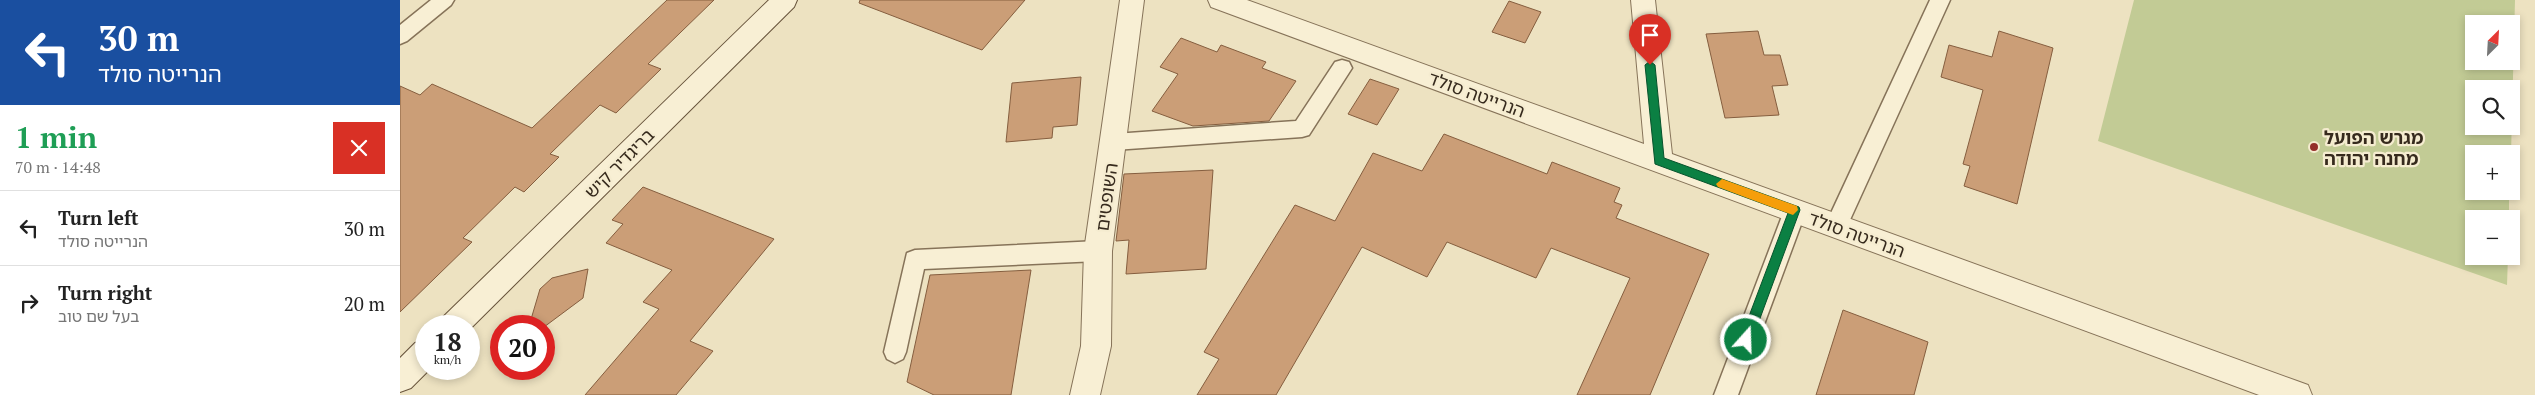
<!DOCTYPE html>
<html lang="en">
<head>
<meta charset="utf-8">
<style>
	:root { --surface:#fff; --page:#f6f6f6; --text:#222; --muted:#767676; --line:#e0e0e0 }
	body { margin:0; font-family:"PT Serif","Noto Sans Hebrew",serif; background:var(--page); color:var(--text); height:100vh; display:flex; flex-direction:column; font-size:19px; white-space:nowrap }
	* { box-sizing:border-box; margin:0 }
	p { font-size:16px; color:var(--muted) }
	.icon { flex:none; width:28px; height:28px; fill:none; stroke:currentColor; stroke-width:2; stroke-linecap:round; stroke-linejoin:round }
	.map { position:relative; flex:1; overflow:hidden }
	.drawer { display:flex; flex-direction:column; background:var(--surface); width:400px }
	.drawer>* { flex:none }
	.guide { background:#1a4fa0; color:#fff; overflow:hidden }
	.needle { width:32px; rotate:24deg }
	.tools { position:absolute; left:2065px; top:15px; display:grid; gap:10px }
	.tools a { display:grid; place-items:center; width:55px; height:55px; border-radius:0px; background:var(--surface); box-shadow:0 2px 8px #0003; font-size:25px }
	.speed { position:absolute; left:15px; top:315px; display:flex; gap:10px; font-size:25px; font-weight:700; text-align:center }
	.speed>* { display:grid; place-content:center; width:65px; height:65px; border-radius:50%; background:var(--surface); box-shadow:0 2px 8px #0003; line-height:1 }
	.speed small { font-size:12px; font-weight:400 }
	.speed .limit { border:8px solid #d22; background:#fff; color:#111 }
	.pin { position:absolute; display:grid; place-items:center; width:42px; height:42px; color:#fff; margin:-51px -21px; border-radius:50% 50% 50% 0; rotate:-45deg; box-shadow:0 0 5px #0007 }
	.pin .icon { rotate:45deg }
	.me { position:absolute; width:55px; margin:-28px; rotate:20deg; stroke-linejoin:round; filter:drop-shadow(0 0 4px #0008) }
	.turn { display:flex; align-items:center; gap:18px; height:105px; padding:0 15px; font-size:22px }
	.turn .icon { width:65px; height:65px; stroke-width:2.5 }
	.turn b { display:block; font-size:35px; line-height:42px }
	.round { display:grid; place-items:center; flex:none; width:52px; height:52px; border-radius:0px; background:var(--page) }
	.head { display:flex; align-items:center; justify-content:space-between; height:85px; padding:0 15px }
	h1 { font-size:30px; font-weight:800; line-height:38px; color:#1e9e55 }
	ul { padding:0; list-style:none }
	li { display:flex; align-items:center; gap:15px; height:75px; padding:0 15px; border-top:1px solid var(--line) }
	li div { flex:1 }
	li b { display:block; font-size:19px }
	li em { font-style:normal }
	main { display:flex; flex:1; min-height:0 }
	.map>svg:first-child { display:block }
	.green { fill:#c2cb95; fill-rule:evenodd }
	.building { fill:#cb9e77; stroke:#855e3f }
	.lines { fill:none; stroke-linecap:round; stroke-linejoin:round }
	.lane-casing { stroke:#867359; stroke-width:3 }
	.street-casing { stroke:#867359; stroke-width:2 }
	.secondary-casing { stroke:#68543c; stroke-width:2 }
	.lane { fill:#f8efd4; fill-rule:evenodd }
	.street { fill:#f8efd4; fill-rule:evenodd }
	.secondary { fill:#f8efd4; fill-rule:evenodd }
	.route { fill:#0b8043; stroke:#07532c }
	.slow { fill:#f59e0b }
	.poi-dot { fill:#942f2a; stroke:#f5ecd0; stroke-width:2 }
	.labels { text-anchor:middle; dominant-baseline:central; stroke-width:4.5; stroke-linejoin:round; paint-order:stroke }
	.street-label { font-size:18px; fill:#362a1d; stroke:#f5ecd0 }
	.poi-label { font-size:18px; font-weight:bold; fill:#362a1d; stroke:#f5ecd0; text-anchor:start }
</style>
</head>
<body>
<main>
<section class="drawer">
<div class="guide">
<div class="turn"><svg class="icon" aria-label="left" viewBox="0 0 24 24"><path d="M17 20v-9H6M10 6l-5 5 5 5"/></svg><div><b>30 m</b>הנרייטה סולד</div></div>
</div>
<div class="head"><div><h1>1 min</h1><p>70 m · 14:48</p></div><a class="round" style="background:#d93025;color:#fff"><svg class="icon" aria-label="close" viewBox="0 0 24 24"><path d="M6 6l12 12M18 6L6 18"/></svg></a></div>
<ul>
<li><svg class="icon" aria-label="left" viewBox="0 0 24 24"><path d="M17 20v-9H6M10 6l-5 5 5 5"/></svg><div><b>Turn left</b><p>הנרייטה סולד</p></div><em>30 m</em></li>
<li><svg class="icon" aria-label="right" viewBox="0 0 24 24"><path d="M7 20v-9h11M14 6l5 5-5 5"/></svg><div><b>Turn right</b><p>בעל שם טוב</p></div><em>20 m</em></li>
</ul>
</section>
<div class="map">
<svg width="2135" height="395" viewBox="0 0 2135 395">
	<rect width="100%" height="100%" fill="#ede2c1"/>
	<!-- green -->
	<path class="green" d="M 1734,0 L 2115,0 L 2111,154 L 2074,154 L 2074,191 L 2109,191 L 2109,219 L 2074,219 L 2074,256 L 2108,256 L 2107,285 L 1698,141 ZM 2074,24 L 2111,24 L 2111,61 L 2074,61 ZM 2074,89 L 2111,89 L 2111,126 L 2074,126 Z"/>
	<!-- building -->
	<path class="building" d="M 267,0 L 314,0 L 248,64 L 261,69 L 216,113 L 200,105 L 150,154 L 159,157 L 124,192 L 115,187 L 63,238 L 72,242 L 0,312 L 0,86 L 20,95 L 32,84 L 132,128 Z
		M 460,0 L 625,0 L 582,50 L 459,3 Z
		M 1109,1 L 1141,12 L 1125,43 L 1092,32 Z
		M 1358,31 L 1364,55 L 1380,55 L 1388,85 L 1372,86 L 1379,115 L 1325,118 L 1306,34 Z
		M 1599,31 L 1653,48 L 1617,204 L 1564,186 L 1570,166 L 1563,164 L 1583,90 L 1541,77 L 1549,45 L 1592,57 Z
		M 781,38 L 817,52 L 821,45 L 866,62 L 862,68 L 896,81 L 869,121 L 793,126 L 752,111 L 778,74 L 760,67 Z
		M 681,77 L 677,125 L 653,127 L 652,138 L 606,142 L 612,83 Z
		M 970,79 L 999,89 L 977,125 L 948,114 Z
		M 1044,134 L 1147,174 L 1152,162 L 1220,188 L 1214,202 L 1222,205 L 1216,218 L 1309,254 L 1250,395 L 1177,395 L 1230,278 L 1151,248 L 1136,278 L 1047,242 L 1027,277 L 962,247 L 876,395 L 797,395 L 819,359 L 804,352 L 895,205 L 935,221 L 973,153 L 1022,171 Z
		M 813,170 L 806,269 L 726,274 L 729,240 L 716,241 L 724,174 Z
		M 243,187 L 374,239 L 290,341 L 313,351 L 276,395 L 185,395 L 259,309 L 243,302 L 272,270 L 206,243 L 223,224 L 212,220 Z
		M 188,269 L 183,298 L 144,327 L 129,326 L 140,289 L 152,278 Z
		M 631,270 L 611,395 L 534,395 L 507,382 L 530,275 Z
		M 1443,310 L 1528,342 L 1514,395 L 1416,395 Z"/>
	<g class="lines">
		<!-- lane casing -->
		<g class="lane-casing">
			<path id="lane" d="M 31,0 L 54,0 L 51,5 L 7,41 L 0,44 L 0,25 Z
				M 1530,0 L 1550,0 L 1444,233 L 1436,235 L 1428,233 L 1425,226 Z
				M 942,60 L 949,62 L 952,68 L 909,135 L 902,137 L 714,150 L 707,148 L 704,142 L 707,136 L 714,134 L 896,121 L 935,62 Z
				M 1395,202 L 1403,205 L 1406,211 L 1338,395 L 1314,395 L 1384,211 L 1387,205 Z
				M 698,241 L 706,244 L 709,251 L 706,258 L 698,261 L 524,269 L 506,352 L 503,359 L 495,363 L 487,359 L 484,352 L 507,253 L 515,250 Z"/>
		</g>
		<!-- street casing -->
		<g class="street-casing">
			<path id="street" d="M 720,0 L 744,0 L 712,251 L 711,346 L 700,395 L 670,395 L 681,346 L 684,251 Z
				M 808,0 L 847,0 L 1244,144 L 1231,0 L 1255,0 L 1272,154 L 1897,381 L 1908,385 L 1912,395 L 1859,395 L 811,7 Z"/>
		</g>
		<!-- secondary casing -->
		<g class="secondary-casing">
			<path id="secondary" d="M 369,0 L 397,0 L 394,7 L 69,330 L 69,326 L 38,326 L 43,317 Z
				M 26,339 L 26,369 L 30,369 L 11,388 L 0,392 L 0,358 L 15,343 Z"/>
		</g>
		<!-- lane -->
		<use href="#lane" class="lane"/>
		<!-- street -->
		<use href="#street" class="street"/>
		<!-- secondary -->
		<use href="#secondary" class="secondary"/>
	</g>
	<!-- route -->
	<path class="route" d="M 1250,61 L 1255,65 L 1264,158 L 1399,207 L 1400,210 L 1352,340 L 1346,345 L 1340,340 L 1388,213 L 1255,164 L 1245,65 Z"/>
	<!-- slow -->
	<path class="slow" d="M 1322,179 L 1397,206 L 1398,210 L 1393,215 L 1318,187 L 1316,184 Z"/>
	<!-- markers -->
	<circle class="poi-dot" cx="1914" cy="147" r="5"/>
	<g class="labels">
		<!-- street labels -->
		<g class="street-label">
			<text transform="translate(1077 94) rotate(20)">הנרייטה סולד</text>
			<text transform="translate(219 163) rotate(-45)">בריגדיר קיש</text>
			<text transform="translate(706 197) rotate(-82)">השופטים</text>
			<text transform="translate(1457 234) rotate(20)">הנרייטה סולד</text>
		</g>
		<!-- poi labels -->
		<g class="poi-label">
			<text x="1924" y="137">מגרש הפועל<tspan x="1924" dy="21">מחנה יהודה</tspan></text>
		</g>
	</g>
</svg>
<div class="tools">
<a><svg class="needle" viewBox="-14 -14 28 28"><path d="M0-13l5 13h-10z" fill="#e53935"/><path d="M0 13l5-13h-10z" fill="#767676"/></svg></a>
<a><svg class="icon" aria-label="search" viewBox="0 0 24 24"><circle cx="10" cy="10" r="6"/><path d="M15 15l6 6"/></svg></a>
<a>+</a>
<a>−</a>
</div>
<div class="speed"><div>18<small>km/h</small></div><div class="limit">20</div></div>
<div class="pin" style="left:1250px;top:65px;background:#d93025"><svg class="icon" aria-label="arrive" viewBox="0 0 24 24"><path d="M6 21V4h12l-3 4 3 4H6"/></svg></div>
<svg class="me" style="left:1346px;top:340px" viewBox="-20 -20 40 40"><circle r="17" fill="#0b8043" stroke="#fff" stroke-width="3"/><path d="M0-11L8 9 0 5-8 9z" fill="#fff"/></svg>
</div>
</main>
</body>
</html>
